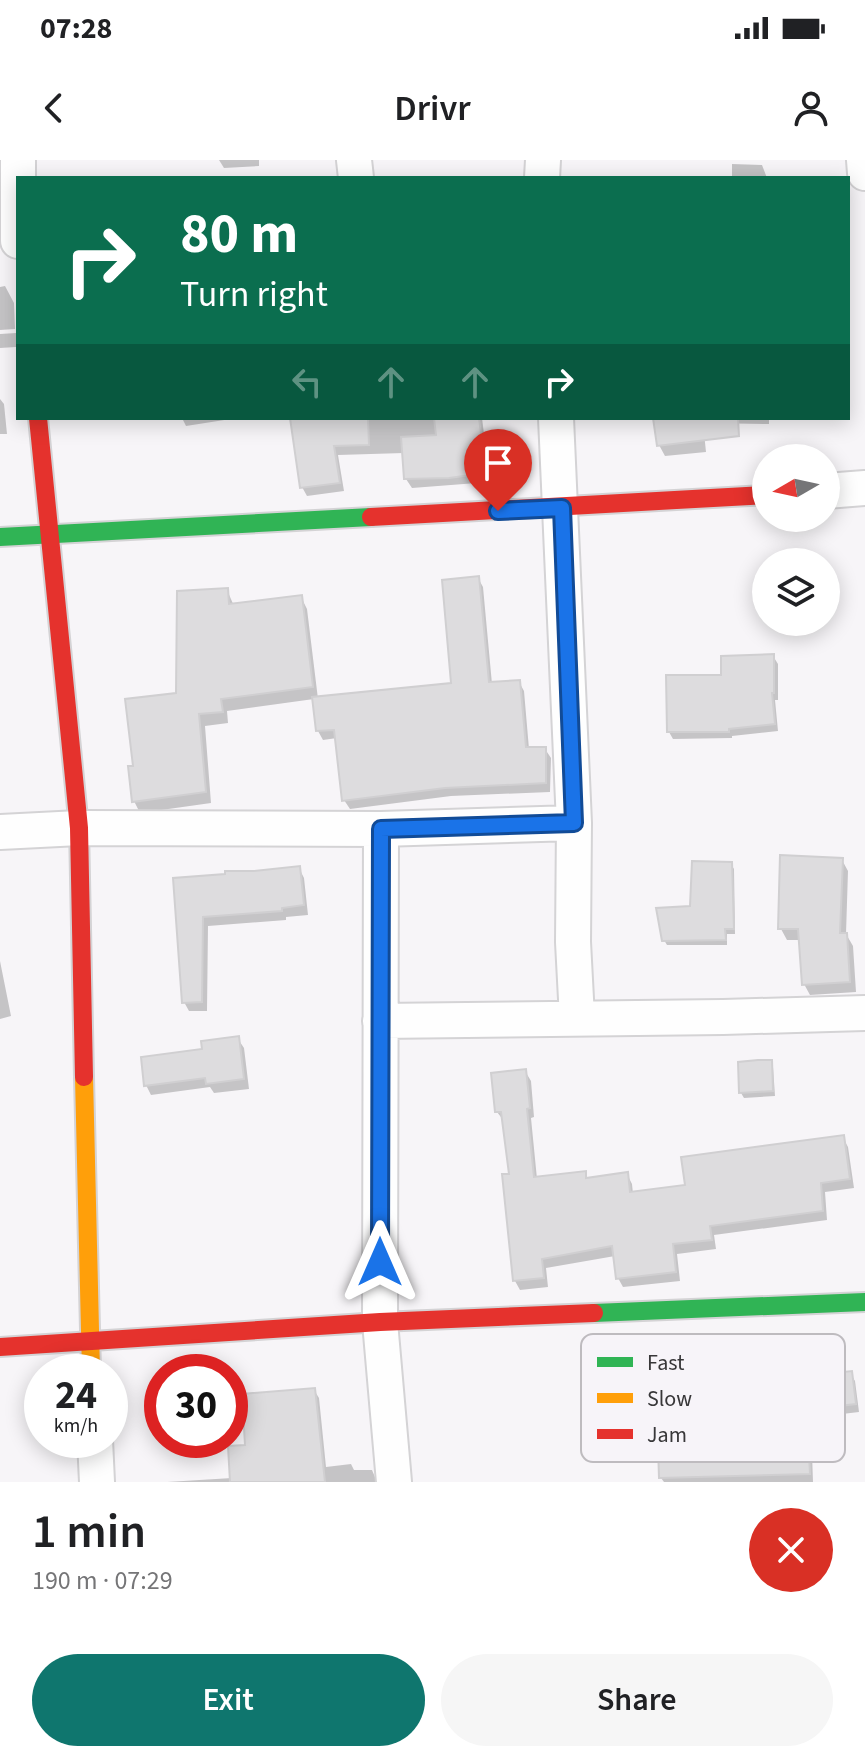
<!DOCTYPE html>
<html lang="en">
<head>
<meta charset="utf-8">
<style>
	:root { --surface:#fff; --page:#f6f6f6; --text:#202124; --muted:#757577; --accent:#0f766e }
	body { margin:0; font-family:"Source Sans 3",sans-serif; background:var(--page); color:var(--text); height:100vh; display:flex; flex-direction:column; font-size:30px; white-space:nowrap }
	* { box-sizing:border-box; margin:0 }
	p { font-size:26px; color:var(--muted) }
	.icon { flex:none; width:44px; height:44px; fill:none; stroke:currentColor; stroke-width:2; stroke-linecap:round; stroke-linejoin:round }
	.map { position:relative; height:1322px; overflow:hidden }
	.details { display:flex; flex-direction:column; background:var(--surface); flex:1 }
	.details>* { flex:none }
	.guide { position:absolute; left:16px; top:16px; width:834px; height:244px; border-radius:0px; box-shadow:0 4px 20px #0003; background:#0b6e4f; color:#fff; overflow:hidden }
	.needle { width:52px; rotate:261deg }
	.buttons { position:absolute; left:752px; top:284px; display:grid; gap:16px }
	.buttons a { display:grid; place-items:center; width:88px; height:88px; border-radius:50%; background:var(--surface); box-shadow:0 4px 20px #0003; font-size:40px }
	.speed { position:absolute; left:24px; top:1194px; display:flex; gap:16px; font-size:40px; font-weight:700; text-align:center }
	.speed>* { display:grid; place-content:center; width:104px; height:104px; border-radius:50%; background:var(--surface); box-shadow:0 4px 20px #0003; line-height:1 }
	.speed small { font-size:20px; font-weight:400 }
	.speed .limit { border:12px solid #d22; background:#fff; color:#111 }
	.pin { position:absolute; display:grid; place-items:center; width:68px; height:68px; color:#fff; margin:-82px -34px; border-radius:50% 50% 50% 0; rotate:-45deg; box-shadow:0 0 8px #0007 }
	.pin .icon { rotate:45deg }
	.me { position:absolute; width:88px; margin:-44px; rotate:0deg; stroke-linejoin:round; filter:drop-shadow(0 0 6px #0008) }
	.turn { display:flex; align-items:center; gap:28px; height:168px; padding:0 32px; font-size:36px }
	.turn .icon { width:104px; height:104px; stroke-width:2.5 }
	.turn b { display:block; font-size:56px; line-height:68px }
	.lanes { display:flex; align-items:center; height:76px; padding:0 32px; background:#0003; justify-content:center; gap:40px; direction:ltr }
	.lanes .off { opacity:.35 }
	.round { display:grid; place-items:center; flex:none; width:84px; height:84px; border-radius:42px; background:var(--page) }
	.summary { display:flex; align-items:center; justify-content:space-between; height:136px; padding:0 32px }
	h1 { font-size:48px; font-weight:600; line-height:60px }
	.button { display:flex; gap:16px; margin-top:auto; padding:16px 32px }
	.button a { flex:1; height:92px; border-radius:48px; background:var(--accent); color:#fff; font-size:32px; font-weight:600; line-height:92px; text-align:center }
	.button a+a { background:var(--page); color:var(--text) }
	.status { display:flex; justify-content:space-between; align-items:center; height:56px; padding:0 40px; background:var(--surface); direction:ltr }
	.status svg { height:22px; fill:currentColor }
	header { display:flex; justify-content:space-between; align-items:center; height:104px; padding:0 32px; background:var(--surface); font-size:36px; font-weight:600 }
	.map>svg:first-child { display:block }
	.shadow { fill:#0003 }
	.building { fill:#dddcde; stroke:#d0cfd1; stroke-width:2 }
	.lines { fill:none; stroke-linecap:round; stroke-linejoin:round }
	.street-casing { stroke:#d4d3d5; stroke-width:38 }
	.fast-casing { stroke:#d4d3d5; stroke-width:22 }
	.slow-casing { stroke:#d4d3d5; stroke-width:22 }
	.jam-casing { stroke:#d4d3d5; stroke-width:22 }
	.street { stroke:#fefefe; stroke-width:34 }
	.fast { stroke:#30b455; stroke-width:18 }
	.slow { stroke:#ff9f0a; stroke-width:18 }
	.jam { stroke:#e5322d; stroke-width:18 }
	.route-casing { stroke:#114b97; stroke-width:20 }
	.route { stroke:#1a73e8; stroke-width:14 }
	.key { fill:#f7f4f9; stroke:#bebbbf; stroke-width:2 }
	.key-label { font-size:22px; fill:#383739 }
</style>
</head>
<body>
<div class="status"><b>07:28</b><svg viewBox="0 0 49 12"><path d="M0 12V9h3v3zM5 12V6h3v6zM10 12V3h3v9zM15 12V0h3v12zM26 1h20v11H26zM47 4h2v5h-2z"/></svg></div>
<header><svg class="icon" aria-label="back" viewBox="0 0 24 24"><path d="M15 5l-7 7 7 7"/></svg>Drivr<svg class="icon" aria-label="person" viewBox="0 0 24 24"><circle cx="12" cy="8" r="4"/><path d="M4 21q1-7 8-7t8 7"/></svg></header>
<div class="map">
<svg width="865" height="1322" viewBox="0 0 865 1322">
	<rect width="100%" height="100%" fill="#f7f5f8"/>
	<!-- shadow -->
	<path class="shadow" d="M 219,0 L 259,0 L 259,6 L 224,8 Z
		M 732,4 L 762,5 L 767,18 L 732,18 Z
		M 5,126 L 14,143 L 15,169 L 0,170 L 0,127 Z
		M 16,173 L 16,187 L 0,188 L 0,174 Z
		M 0,239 L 4,244 L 7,274 L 0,274 Z
		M 182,258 L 237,258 L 186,266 Z
		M 328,258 L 482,258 L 490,322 L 412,328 L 406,319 L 404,293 L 338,295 L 344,331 L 307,336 L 302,327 Z
		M 655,258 L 769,258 L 769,264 L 703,263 L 706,292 L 665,296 L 659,285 Z
		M 478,418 L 483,427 L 492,524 L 519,522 L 524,531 L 529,589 L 545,589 L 551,598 L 550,632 L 451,636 L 350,649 L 344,640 L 337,578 L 323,580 L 318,571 L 314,539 L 227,551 L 228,563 L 205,566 L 211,643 L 140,653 L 134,641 L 135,607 L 177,535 L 227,430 L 234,446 L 301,437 L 307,449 L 318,539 L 453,525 Z
		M 773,496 L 778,504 L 778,540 L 775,540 L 778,571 L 732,576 L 732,578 L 673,579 L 669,572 L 724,517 Z
		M 842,700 L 848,711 L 846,774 L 853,786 L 856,832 L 810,835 L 804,824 L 800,780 L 787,780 L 781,769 Z
		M 731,704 L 734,709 L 735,774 L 727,774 L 727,785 L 667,785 L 664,780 Z
		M 299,708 L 304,718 L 308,755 L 286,757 L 286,760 L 208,766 L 207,851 L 189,851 L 184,842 L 175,720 Z
		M 0,801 L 11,856 L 0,859 Z
		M 238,879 L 244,888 L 249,929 L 214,933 L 210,927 L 151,935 L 146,925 L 204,891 Z
		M 771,902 L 773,907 L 775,936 L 744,938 L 741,933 Z
		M 525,911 L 531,921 L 534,957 L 531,958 L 537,1019 L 585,1013 L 588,1020 L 627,1014 L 632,1024 L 633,1034 L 688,1027 L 843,978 L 848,987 L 854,1028 L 825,1032 L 827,1060 L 714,1075 L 716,1089 L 677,1094 L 680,1121 L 623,1127 L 618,1118 L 615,1096 L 546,1108 L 548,1127 L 520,1130 L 515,1121 L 511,1015 L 504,961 L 497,952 Z
		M 850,1213 L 855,1221 L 859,1252 L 842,1254 L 843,1260 L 811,1264 L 813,1322 L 664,1322 L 661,1318 L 738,1286 Z
		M 314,1230 L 319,1238 L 326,1307 L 351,1304 L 354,1310 L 372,1310 L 377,1322 L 167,1322 L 232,1318 L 247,1287 Z"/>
	<!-- building -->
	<path class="building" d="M 290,258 L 368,258 L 369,285 L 334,286 L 340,323 L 300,328 Z
		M 434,258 L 479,258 L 486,313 L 449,318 L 404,319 L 401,277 L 436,275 Z
		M 653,258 L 738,258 L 739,276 L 657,286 Z
		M 479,416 L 489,522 L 520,520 L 526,587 L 546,587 L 546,623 L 445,628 L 342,641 L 334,570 L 316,571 L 312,537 L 451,523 L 442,420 Z
		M 228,428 L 229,444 L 302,435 L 313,527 L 221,539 L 223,552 L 199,554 L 206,632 L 132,642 L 128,606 L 133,606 L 125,539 L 176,533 L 177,431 Z
		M 774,494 L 774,533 L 772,533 L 775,564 L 729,569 L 729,572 L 667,572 L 666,515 L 721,515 L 721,496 Z
		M 780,695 L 843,698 L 840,773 L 847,773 L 850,822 L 802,825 L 798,769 L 778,769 Z
		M 692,701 L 732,702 L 734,769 L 725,769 L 726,780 L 662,781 L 656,748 L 690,746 Z
		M 300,706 L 304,745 L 282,748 L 282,751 L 203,757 L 202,842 L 182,843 L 173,718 L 225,714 L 225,711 L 254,711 Z
		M 239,876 L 244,919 L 206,924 L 205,918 L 144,926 L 141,897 L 202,889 L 201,881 Z
		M 758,900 L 772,900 L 773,931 L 739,933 L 738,902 Z
		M 526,909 L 530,948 L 527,949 L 534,1017 L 586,1011 L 586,1018 L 628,1012 L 630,1032 L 685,1025 L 681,997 L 844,975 L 850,1019 L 821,1023 L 823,1051 L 710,1066 L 712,1080 L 673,1084 L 676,1112 L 616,1119 L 612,1086 L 542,1099 L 544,1118 L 513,1121 L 502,1014 L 509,1014 L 501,952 L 495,952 L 491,913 Z
		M 833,1210 L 834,1213 L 852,1211 L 856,1244 L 839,1246 L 839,1252 L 807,1256 L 810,1314 L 659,1318 L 658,1286 L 736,1284 L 734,1215 L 805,1214 Z
		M 315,1228 L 325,1322 L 230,1322 L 228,1286 L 245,1285 L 242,1234 Z"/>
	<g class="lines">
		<!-- street casing -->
		<g class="street-casing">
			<path id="street" d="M 18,0 L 18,81
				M 354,0 L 356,18
				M 864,0 L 865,13
				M 542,18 L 543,0
				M 556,258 L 574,663 L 573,782 L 577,858
				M 826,331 L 865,328
				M 381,669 L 380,1162 L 394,1322
				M 0,672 L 79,668 L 381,669 L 574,663
				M 380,861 L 723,857 L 865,853
				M 95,1280 L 97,1322"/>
		</g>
		<!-- fast casing -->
		<g class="fast-casing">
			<path id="fast" d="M 0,377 L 371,357
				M 594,1153 L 865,1142"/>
		</g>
		<!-- slow casing -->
		<g class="slow-casing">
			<path id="slow" d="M 84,917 L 91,1212"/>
		</g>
		<!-- jam casing -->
		<g class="jam-casing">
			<path id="jam" d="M 38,258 L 79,668 L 84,917
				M 371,357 L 766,335
				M 0,1187 L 380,1162 L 594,1153"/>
		</g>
		<!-- street -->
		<use href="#street" class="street"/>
		<!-- fast -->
		<use href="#fast" class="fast"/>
		<!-- slow -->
		<use href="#slow" class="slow"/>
		<!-- jam -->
		<use href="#jam" class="jam"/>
	</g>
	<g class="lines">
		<!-- route casing -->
		<g class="route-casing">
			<path id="route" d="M 380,1102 L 381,669 L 574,663 L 562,348 L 498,351"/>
		</g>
		<!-- route -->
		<use href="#route" class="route"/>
	</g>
	<!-- legend -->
	<rect x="581" y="1174" width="264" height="128" rx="12" class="key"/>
	<rect x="597" y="1197" width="36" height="10" fill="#30b455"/>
	<rect x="597" y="1233" width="36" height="10" fill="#ff9f0a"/>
	<rect x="597" y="1269" width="36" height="10" fill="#e5322d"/>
	<g class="key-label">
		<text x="647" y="1210">Fast</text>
		<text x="647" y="1246">Slow</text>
		<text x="647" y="1282">Jam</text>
	</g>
</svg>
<div class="buttons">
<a><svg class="needle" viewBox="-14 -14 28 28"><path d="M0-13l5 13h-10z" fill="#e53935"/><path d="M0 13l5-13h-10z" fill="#757577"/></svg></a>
<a><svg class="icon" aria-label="layers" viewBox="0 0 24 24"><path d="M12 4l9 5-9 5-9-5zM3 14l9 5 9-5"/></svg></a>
</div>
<div class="speed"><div>24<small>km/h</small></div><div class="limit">30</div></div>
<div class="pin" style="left:498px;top:351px;background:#d93025"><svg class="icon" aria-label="arrive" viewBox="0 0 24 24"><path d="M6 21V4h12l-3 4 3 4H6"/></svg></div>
<svg class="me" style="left:380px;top:1102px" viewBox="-20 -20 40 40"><path d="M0-17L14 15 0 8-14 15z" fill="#1a73e8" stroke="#fff" stroke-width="4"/></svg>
<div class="guide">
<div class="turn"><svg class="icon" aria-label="right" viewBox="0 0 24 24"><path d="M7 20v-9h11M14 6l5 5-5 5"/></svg><div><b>80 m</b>Turn right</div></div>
<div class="lanes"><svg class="icon off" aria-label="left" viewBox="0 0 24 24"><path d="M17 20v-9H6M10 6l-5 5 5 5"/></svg><svg class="icon off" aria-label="ahead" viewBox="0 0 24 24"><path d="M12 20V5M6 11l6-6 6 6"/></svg><svg class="icon off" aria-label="ahead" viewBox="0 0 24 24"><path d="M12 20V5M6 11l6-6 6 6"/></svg><svg class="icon" aria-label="right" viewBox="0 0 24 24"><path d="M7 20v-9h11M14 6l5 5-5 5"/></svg></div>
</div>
</div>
<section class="details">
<div class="summary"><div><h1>1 min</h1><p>190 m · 07:29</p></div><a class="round" style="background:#d93025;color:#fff"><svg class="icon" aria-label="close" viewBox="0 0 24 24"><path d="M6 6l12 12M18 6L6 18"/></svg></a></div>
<div class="button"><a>Exit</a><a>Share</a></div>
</section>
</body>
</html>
